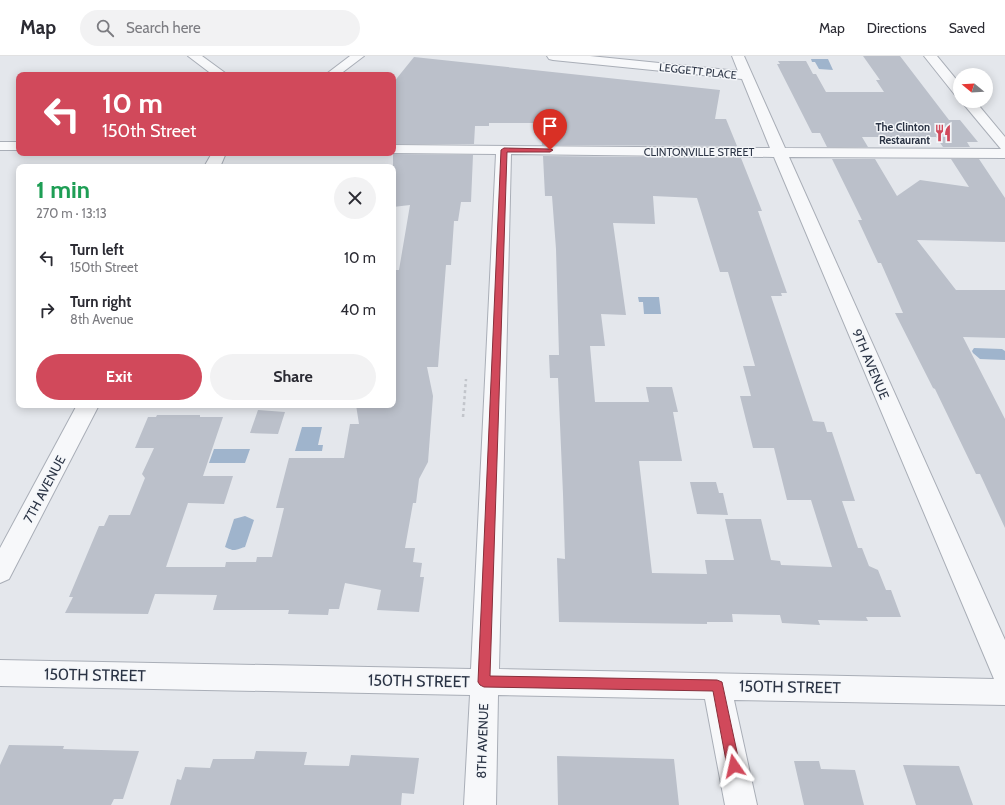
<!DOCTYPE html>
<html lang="en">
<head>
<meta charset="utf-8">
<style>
	:root { --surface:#fff; --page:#f2f2f3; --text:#2b2b33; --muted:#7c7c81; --line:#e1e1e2; --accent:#d1495b }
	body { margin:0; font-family:Cabin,sans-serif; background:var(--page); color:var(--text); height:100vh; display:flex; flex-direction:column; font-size:15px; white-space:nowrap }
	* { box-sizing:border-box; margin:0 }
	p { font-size:13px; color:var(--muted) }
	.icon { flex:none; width:22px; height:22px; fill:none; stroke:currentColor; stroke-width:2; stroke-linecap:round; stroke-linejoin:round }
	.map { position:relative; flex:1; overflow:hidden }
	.side { position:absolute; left:16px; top:108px; width:380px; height:244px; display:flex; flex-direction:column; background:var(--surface); border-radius:8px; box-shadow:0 2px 10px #0003 }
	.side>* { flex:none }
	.banner { position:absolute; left:16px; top:16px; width:380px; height:84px; border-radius:8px; box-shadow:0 2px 10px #0003; background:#d1495b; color:#fff; overflow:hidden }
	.needle { width:26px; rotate:288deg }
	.fabs { position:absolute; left:953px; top:12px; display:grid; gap:8px }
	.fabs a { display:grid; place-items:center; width:40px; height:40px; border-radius:50%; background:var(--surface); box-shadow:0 2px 10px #0003; font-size:20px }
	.pin { position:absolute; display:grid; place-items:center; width:34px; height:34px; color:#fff; margin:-41px -17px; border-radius:50% 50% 50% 0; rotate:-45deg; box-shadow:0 0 4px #0007 }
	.pin .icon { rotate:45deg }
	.me { position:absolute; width:44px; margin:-22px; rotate:349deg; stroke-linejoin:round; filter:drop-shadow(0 0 3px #0008) }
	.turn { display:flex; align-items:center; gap:14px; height:84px; padding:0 20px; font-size:18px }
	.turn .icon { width:52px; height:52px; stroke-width:2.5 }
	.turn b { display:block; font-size:28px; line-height:34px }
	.round { display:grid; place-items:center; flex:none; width:42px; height:42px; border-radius:21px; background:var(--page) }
	.headline { display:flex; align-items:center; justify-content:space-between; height:68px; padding:0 20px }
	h1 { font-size:24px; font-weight:700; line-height:30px; color:#1e9e55 }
	.action { display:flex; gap:8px; margin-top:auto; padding:8px 20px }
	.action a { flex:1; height:46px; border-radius:24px; background:var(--accent); color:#fff; font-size:16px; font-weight:700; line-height:46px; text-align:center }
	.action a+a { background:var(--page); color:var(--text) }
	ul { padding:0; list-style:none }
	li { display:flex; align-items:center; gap:12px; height:52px; padding:0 20px }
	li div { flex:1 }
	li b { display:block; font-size:15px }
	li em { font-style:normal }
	header { display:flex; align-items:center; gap:24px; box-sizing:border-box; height:56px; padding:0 20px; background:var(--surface); border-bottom:1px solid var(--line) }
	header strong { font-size:19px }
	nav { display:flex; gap:22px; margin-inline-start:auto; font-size:14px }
	.search { width:280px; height:36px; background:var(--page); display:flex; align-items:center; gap:10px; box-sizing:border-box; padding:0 14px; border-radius:22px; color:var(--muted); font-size:15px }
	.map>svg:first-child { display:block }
	.water { fill:#9fb4cc }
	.building { fill:#bbc0ca; fill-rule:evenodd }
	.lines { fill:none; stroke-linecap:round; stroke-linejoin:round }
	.minor-casing { stroke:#a9aeb7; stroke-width:2 }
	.path { stroke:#c2c5cb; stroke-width:2.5; stroke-dasharray:3 3; stroke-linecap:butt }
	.minor { fill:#f7f8fa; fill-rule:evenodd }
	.route { fill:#d1495b; stroke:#882f3b }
	.labels { text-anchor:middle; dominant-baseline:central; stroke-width:3; stroke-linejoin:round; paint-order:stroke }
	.far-street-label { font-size:11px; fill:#2b3445; stroke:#f4f6f9 }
	.far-poi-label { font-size:11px; font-weight:bold; fill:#2b3445; stroke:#f4f6f9; text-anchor:end }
	.street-label { font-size:13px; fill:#2b3445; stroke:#f4f6f9 }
	.near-street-label { font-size:16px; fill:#2b3445; stroke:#f4f6f9 }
</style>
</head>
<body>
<header>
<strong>Map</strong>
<div class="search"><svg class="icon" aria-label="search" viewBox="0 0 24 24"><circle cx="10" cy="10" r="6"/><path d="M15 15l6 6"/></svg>Search here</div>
<nav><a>Map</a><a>Directions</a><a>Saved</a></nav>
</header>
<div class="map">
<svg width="1005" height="749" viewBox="0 0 1005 749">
	<rect width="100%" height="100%" fill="#e4e7ec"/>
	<!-- water -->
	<path class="water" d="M 811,3 L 828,3 L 833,14 L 819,13 L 815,6 L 812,6 Z
		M 638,241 L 659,241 L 661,258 L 644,258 L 643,246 L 639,246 Z
		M 974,292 L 1002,293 L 1005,295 L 1005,304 L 980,303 L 973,297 L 972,295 Z
		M 302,371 L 322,371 L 318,389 L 323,389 L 322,395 L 295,395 Z
		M 214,393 L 250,393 L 245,407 L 209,407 Z
		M 245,460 L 254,464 L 245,491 C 234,494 236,496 225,491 L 234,463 Z"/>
	<!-- building -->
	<path class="building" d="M 863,0 L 900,0 L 949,64 L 960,64 L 978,86 L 967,86 L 970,91 L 943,91 L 936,81 L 862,81 L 868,91 L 827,91 L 820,77 L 812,77 L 777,8 L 780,8 L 778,5 L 806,5 L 813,18 L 816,18 L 826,36 L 884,36 L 876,24 L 880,24 Z
		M 414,1 L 720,34 L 715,63 L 726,63 L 737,90 L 542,89 L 540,67 L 489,67 L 489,70 L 475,70 L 474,88 L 393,88 L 393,27 Z
		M 393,98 L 473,99 L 471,146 L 461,146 L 458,165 L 454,165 L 451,209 L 446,209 L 438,311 L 427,311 L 433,340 L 428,406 L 419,423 L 416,447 L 413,447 L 405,492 L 415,492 L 413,506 L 422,507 L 420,521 L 424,521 L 419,556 L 377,554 L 381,534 L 345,527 L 339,553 L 329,553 L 328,559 L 288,558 L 289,554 L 213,554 L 217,539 L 155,538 L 148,558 L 65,557 L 73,541 L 69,541 L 99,470 L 104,470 L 109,459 L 130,459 L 145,422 L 142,418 L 154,392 L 135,392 L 148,361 L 156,361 L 157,359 L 200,359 L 200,361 L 223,361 L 203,420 L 233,420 L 224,448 L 188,447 L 166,511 L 225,511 L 226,506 L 256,506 L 257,501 L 272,501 L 284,452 L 276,452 L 289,402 L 344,402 L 350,368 L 359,368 L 356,349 L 393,349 L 393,225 L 395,214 L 399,214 L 410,149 L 393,151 Z
		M 543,100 L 741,102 L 762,155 L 758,155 L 787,237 L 781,237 L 782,240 L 771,240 L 813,365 L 824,366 L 827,376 L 832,376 L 855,445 L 842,445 L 858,492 L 862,492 L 869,510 L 878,514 L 886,534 L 891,534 L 901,561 L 866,561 L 868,565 L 818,564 L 820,569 L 782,567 L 780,559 L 732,558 L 733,566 L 707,566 L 707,568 L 559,566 L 557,502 L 565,503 L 563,438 L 558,322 L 550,322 L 549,299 L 559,299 L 556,193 L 552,140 L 545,140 ZM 653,140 L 697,142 L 720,216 L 728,216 L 755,310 L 743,310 L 751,340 L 740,340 L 753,392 L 774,392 L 787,444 L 811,444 L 832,511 L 781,509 L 780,505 L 771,504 L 761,463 L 725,463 L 734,504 L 705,504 L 707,518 L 652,517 L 639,405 L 682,405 L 673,356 L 678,356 L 672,331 L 646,331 L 649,346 L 595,346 L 590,290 L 605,290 L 601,258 L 626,259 L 613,167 L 655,168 Z
		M 832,103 L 875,103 L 897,140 L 920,124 L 969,131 L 951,103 L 979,103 L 1005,142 L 1005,186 L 917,184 L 956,234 L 1005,234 L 1005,282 L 963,281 L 1005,363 L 1005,472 L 980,418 L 976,418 L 935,333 L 933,332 L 895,257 L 903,257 L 881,207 L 878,207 L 858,164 L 862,164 Z
		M 258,354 L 285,356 L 278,378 L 250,377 Z
		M 690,426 L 716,426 L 719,437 L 723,437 L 728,459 L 697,458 Z
		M 9,689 L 64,690 L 63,693 L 139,695 L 123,743 L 114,743 L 111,749 L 0,749 L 0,709 Z
		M 256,695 L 307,696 L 304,709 L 349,710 L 351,699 L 419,702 L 414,738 L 402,737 L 401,749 L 170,749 L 177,723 L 181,724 L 185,711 L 210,712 L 213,703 L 254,703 Z
		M 557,700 L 674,703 L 679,749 L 558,749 Z
		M 794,705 L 819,705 L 821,713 L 855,714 L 864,749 L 804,749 Z
		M 903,709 L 959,710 L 973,749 L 916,749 Z"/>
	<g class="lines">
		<!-- minor casing -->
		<g class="minor-casing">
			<path id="minor" d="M 188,0 L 202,0 L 228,19 L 213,19 Z
				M 350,0 L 364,0 L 339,19 L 325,19 Z
				M 547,0 L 590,0 L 738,15 L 732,0 L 744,0 L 785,92 L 1001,93 L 961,45 L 975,45 L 1005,81 L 1005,102 L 789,101 L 1005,584 L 1005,649 L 734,644 L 757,749 L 725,749 L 705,643 L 498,639 L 496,749 L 464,749 L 470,639 L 0,630 L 0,604 L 471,613 L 496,98 L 393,97 L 391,97 L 393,97 L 393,89 L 770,92 L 742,23 L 553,4 L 549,3 ZM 511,98 L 774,101 L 994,623 L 499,613 Z
				M 924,0 L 937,0 L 960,28 L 960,40 L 955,39 Z
				M 0,86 L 19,86 L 19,94 L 0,94 Z
				M 212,97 L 226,97 L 220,111 L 204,111 Z
				M 77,349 L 99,349 L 9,523 L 0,527 L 0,492 Z"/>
		</g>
		<!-- path -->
		<path class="path" d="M 463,361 L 466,323"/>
		<!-- minor -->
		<use href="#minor" class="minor"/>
	</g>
	<!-- route -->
	<path class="route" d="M 504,92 L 550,93 L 553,94 L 550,96 L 507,96 L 490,620 L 717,624 L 722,626 L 740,710 L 738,714 L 734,716 L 729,714 L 727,710 L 713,635 L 484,631 L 480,629 L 478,626 L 501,94 Z"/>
	<!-- icons -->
	<defs>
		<g id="restaurant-bare" transform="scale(1.38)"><path d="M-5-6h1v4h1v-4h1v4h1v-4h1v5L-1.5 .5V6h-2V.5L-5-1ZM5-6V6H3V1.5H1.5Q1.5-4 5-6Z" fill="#d1495b" stroke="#f4f6f9" stroke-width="2.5" paint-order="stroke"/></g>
	</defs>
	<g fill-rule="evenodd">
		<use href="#restaurant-bare" x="943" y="77"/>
	</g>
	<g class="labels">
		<!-- far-street labels -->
		<g class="far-street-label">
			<text transform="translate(698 15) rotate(6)">LEGGETT PLACE</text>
			<text x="699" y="96">CLINTONVILLE STREET</text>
		</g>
		<!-- far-poi labels -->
		<g class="far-poi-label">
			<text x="930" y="71">The Clinton<tspan x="930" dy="13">Restaurant</tspan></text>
		</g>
		<!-- street labels -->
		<g class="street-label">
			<text transform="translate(871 308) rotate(67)">9TH AVENUE</text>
			<text transform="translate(44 433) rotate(-62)">7TH AVENUE</text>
			<text transform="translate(482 685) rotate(-88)">8TH AVENUE</text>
		</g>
		<!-- near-street labels -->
		<g class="near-street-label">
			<text transform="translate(95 619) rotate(1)">150TH STREET</text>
			<text transform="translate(419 625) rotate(1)">150TH STREET</text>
			<text transform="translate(790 631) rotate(1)">150TH STREET</text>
		</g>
	</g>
</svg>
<div class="fabs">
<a><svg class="needle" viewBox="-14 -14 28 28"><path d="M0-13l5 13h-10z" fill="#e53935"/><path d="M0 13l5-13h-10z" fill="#7c7c81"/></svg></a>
</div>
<div class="pin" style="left:550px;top:94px;background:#d93025"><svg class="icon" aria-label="arrive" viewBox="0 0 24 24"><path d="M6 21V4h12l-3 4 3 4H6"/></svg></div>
<svg class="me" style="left:734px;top:710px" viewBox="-20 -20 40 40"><path d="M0-17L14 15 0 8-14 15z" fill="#d1495b" stroke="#fff" stroke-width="4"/></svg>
<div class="banner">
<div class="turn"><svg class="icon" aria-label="left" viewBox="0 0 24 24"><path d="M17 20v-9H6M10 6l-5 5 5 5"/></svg><div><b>10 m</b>150th Street</div></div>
</div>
<section class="side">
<div class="headline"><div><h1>1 min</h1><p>270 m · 13:13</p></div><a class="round"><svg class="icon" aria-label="close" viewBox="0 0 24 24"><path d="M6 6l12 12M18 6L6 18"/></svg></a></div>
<ul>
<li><svg class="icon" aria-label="left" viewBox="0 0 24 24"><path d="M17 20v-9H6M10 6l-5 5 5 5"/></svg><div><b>Turn left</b><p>150th Street</p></div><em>10 m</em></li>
<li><svg class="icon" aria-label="right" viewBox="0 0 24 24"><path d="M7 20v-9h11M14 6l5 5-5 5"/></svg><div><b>Turn right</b><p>8th Avenue</p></div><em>40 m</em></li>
</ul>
<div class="action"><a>Exit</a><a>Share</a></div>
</section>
</div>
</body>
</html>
